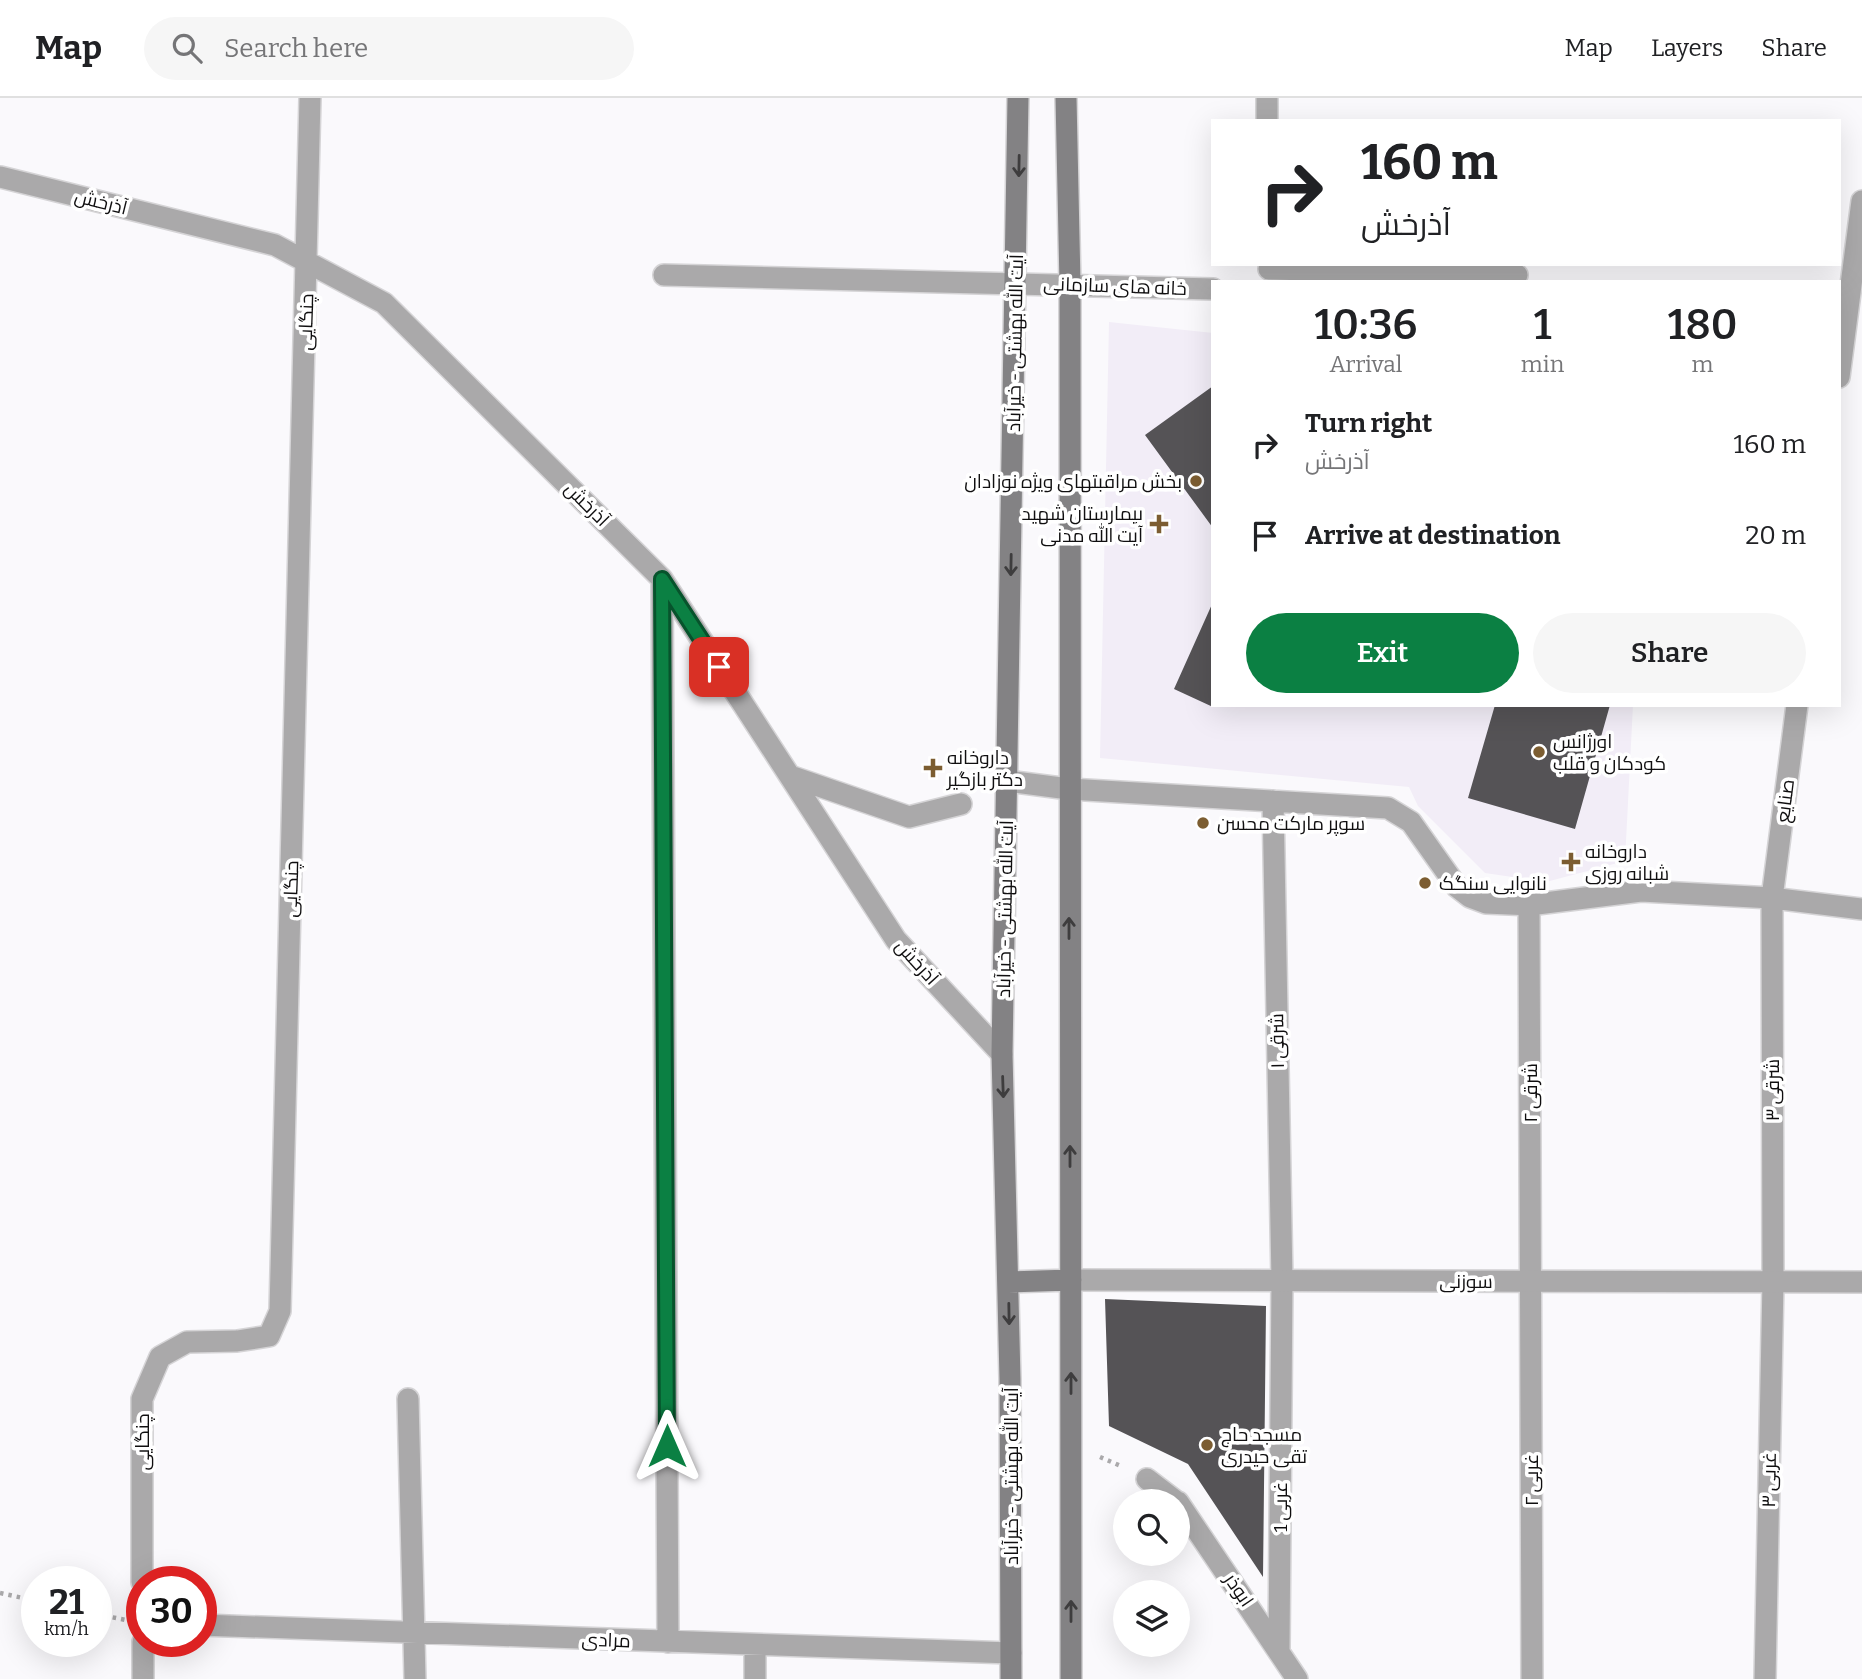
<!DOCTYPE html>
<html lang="en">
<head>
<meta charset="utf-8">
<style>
	:root { --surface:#fff; --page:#f6f6f6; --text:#202124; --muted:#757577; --line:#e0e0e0; --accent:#0b8043 }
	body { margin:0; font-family:Bitter,Cairo,serif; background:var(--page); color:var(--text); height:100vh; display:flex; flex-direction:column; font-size:26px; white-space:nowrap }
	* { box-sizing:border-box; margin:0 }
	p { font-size:23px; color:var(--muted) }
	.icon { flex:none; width:38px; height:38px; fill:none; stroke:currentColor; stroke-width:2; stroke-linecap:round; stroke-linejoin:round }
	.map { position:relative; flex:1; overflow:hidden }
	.panel { position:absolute; left:1211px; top:182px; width:630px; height:427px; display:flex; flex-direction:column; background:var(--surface); border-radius:0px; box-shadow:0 7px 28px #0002 }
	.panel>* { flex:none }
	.hud { position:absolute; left:1211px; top:21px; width:630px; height:147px; border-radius:0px; box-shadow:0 7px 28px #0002; background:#fff; color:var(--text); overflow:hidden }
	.buttons { position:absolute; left:1113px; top:1391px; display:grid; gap:14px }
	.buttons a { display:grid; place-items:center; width:77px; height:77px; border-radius:50%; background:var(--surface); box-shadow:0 7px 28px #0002; font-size:35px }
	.speed { position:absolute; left:21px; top:1468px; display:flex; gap:14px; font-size:35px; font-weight:700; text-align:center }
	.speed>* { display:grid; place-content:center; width:91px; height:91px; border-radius:50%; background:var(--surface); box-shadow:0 7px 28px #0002; line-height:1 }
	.speed small { font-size:18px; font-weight:400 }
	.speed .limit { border:10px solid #d22; background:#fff; color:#111 }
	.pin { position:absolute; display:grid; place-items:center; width:60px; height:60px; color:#fff; margin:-30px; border-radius:14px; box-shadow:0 4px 10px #0006 }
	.me { position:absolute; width:77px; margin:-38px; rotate:0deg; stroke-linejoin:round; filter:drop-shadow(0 0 5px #0008) }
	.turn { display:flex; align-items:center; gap:24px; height:147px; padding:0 35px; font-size:32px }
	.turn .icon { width:91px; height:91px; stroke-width:2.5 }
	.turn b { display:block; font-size:49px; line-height:60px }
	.eta { display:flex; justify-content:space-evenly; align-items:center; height:119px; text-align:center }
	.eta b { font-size:42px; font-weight:600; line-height:49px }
	.action { display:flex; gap:14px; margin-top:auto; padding:14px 35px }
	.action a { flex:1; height:80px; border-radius:42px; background:var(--accent); color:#fff; font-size:28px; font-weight:600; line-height:80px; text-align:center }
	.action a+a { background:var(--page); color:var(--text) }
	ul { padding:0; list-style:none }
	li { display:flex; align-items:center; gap:21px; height:91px; padding:0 35px }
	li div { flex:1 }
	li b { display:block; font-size:26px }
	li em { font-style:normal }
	header { display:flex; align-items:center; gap:42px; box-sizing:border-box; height:98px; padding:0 35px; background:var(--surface); border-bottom:2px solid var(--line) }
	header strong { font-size:33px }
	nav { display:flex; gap:38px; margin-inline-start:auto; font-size:24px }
	.search { width:490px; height:63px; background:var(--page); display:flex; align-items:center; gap:18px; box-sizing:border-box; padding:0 24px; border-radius:38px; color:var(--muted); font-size:26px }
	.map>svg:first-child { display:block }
	.built { fill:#f2edf7 }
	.building { fill:#555356 }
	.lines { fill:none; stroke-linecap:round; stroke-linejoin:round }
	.minor-casing { stroke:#d5d4d6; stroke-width:24 }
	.tertiary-casing { stroke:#d5d4d6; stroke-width:24 }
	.secondary-casing { stroke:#d5d4d6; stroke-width:24 }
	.path { stroke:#aaa9ab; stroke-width:4.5; stroke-dasharray:3.5 5; stroke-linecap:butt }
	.minor { stroke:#aaa9aa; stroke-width:21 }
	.tertiary { stroke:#aaa9aa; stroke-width:21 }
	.secondary { stroke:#838284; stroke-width:21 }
	.oneway { stroke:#3e3d3e }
	.route-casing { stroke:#07532c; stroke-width:18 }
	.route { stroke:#0b8043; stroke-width:12 }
	.poi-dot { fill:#7c5d31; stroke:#fff; stroke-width:2.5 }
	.labels { text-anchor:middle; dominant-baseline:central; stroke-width:7; stroke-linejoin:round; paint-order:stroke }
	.street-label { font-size:19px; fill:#100f10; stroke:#fff }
	.poi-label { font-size:19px; fill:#100f10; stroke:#fff; text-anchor:start }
</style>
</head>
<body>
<header>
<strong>Map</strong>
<div class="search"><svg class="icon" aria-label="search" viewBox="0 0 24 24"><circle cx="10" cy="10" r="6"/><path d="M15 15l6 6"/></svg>Search here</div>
<nav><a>Map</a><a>Layers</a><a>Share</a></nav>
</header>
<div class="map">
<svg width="1862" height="1581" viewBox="0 0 1862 1581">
	<rect width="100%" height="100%" fill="#faf9fc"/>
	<!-- built -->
	<path class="built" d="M 1109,224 L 1213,235 L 1213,607 L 1633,607 L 1625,763 L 1546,784 L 1485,775 L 1418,708 L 1409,689 L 1100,660 Z"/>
	<!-- building -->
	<path class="building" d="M 1213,288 L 1213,430 L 1145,337 Z
		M 1213,504 L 1213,609 L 1174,591 Z
		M 1495,607 L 1610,607 L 1575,731 L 1468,700 Z
		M 1105,1201 L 1266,1208 L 1263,1479 L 1188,1366 L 1109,1328 Z"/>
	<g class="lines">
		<!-- minor casing -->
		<g class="minor-casing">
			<path id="minor" d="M 1267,0 L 1267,23
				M 0,79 L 275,147 L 384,205 L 662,481 L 896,842 L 1002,956
				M 1269,171 L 1517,177
				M 664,177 L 1213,191
				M 1839,279 L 1862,103
				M 662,482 L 668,1544
				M 790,678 L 909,719 L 961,706
				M 1007,683 L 1069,691 L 1388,710 L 1411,724 L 1457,789 L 1470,799 L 1486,805 L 1529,807 L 1641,793 L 1772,800 L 1862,811
				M 1273,703 L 1282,1182 L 1279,1551
				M 1529,807 L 1532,1581
				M 408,1301 L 415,1581
				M 1147,1381 L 1177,1404
				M 1178,1404 L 1297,1581
				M 142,1484 L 142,1301 L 160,1259 L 187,1244 L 237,1243 L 269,1238 L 280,1213 L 310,0
				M 201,1527 L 1011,1555
				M 143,1544 L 143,1581
				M 755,1581 L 755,1547
				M 1765,1581 L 1773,1184 L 1772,800 L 1797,607"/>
		</g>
		<!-- tertiary casing -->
		<g class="tertiary-casing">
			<path id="tertiary" d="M 1071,1182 L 1862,1184"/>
		</g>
		<!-- secondary casing -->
		<g class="secondary-casing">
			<path id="secondary" d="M 1066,0 L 1070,186 L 1071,1581
				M 1008,1184 L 1071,1182
				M 1011,1581 L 1010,1281 L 1002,956 L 1018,0"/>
		</g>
		<!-- path -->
		<path class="path" d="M 1100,1359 L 1121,1368
			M 0,1495 L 37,1503
			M 96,1516 L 126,1522"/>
		<!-- minor -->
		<use href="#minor" class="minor"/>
		<!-- tertiary -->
		<use href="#tertiary" class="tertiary"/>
		<!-- secondary -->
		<use href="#secondary" class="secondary"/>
	</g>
	<!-- one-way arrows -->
	<defs><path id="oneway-shaft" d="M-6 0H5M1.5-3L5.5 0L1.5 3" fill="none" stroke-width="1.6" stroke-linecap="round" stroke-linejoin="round" transform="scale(1.75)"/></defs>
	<g class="oneway">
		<use href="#oneway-shaft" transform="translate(1019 68) rotate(91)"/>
		<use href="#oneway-shaft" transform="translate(1011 467) rotate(91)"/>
		<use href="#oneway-shaft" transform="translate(1069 830) rotate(-90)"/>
		<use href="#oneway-shaft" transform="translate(1003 989) rotate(88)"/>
		<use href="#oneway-shaft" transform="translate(1070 1058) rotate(-90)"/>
		<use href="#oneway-shaft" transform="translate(1009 1216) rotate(89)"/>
		<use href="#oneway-shaft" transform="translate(1071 1285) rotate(-90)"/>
		<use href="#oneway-shaft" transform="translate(1071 1513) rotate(-90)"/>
	</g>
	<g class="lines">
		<!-- route casing -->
		<g class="route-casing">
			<path id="route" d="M 667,1348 L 662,481 L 719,569"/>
		</g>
		<!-- route -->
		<use href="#route" class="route"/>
	</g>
	<!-- markers -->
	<g class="poi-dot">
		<circle cx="1196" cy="383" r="7"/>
		<path d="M1155.5 415.5h7v7h7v7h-7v7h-7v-7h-7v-7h7z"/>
		<circle cx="1539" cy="654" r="7"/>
		<path d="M929.5 659.5h7v7h7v7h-7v7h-7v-7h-7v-7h7z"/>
		<circle cx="1203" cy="725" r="7"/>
		<path d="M1567.5 753.5h7v7h7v7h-7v7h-7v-7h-7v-7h7z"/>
		<circle cx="1425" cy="785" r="7"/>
		<circle cx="1207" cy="1347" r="7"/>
	</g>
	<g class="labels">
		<!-- street labels -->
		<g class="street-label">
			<text transform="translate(101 104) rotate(14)">آذرخش</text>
			<text transform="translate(1115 188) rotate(2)">خانه های سازمانی</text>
			<text transform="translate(306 224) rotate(-88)">چنگایی</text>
			<text transform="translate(1015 245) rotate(-89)">آیت الله بهشتی - خیرآباد</text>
			<text transform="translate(587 406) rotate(45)">آذرخش</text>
			<text transform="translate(1785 703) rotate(-83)">صنایع</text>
			<text transform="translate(291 791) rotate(-88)">چنگایی</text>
			<text transform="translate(1005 811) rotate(-89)">آیت الله بهشتی - خیرآباد</text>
			<text transform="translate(917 864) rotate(48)">آذرخش</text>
			<text transform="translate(1277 943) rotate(-91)">شرقی ۱</text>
			<text transform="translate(1772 992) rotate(-90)">شرقی ۳</text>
			<text transform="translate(1530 995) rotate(-90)">شرقی ۲</text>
			<text x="1466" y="1183">سوزنی</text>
			<text transform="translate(142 1344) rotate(-90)">چنگایی</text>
			<text transform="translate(1011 1378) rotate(-90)">آیت الله بهشتی - خیرآباد</text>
			<text transform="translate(1531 1382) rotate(-90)">غربی ۲</text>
			<text transform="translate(1769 1382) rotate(-89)">غربی ۳</text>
			<text transform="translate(1280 1409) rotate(-90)">غربی 1</text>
			<text transform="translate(1239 1492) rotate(56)">ابوذر</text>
			<text transform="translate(606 1542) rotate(2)">مرادی</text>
		</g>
		<!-- poi labels -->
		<g class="poi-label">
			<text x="1182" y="383" text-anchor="end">بخش مراقبتهای ویژه نوزادان</text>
			<text x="1143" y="415" text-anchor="end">بیمارستان شهید<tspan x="1143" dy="22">آیت الله مدنی</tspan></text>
			<text x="1553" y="643">اورژانس<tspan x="1553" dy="22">کودکان و قلب</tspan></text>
			<text x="947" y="659">داروخانه<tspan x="947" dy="22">دکتر بازگیر</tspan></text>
			<text x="1217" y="725">سوپر مارکت محسن</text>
			<text x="1585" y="753">داروخانه<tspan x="1585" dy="22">شبانه روزی</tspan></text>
			<text x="1439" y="785">نانوایی سنگک</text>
			<text x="1221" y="1336">مسجد حاج<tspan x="1221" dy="22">تقی حیدری</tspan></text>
		</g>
	</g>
</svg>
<div class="buttons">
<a><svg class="icon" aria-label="search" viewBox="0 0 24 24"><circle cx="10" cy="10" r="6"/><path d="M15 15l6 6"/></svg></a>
<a><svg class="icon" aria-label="layers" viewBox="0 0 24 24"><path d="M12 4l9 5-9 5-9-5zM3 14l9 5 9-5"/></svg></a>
</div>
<div class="speed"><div>21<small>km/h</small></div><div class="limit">30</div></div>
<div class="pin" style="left:719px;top:569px;background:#d93025"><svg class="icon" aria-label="arrive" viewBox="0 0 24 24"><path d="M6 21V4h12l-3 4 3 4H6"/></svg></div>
<svg class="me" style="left:667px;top:1348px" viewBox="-20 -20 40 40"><path d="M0-17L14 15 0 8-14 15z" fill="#0b8043" stroke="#fff" stroke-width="4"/></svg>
<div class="hud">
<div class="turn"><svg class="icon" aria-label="right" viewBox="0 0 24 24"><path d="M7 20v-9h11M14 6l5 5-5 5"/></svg><div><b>160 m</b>آذرخش</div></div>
</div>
<section class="panel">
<div class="eta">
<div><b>10:36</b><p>Arrival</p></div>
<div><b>1</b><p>min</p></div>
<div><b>180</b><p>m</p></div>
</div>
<ul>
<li><svg class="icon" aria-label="right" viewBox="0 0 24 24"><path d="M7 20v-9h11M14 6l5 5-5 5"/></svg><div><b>Turn right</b><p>آذرخش</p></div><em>160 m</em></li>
<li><svg class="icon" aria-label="arrive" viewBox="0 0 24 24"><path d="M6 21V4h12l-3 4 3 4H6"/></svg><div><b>Arrive at destination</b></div><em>20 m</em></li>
</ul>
<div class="action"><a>Exit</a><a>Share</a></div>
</section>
</div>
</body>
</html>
